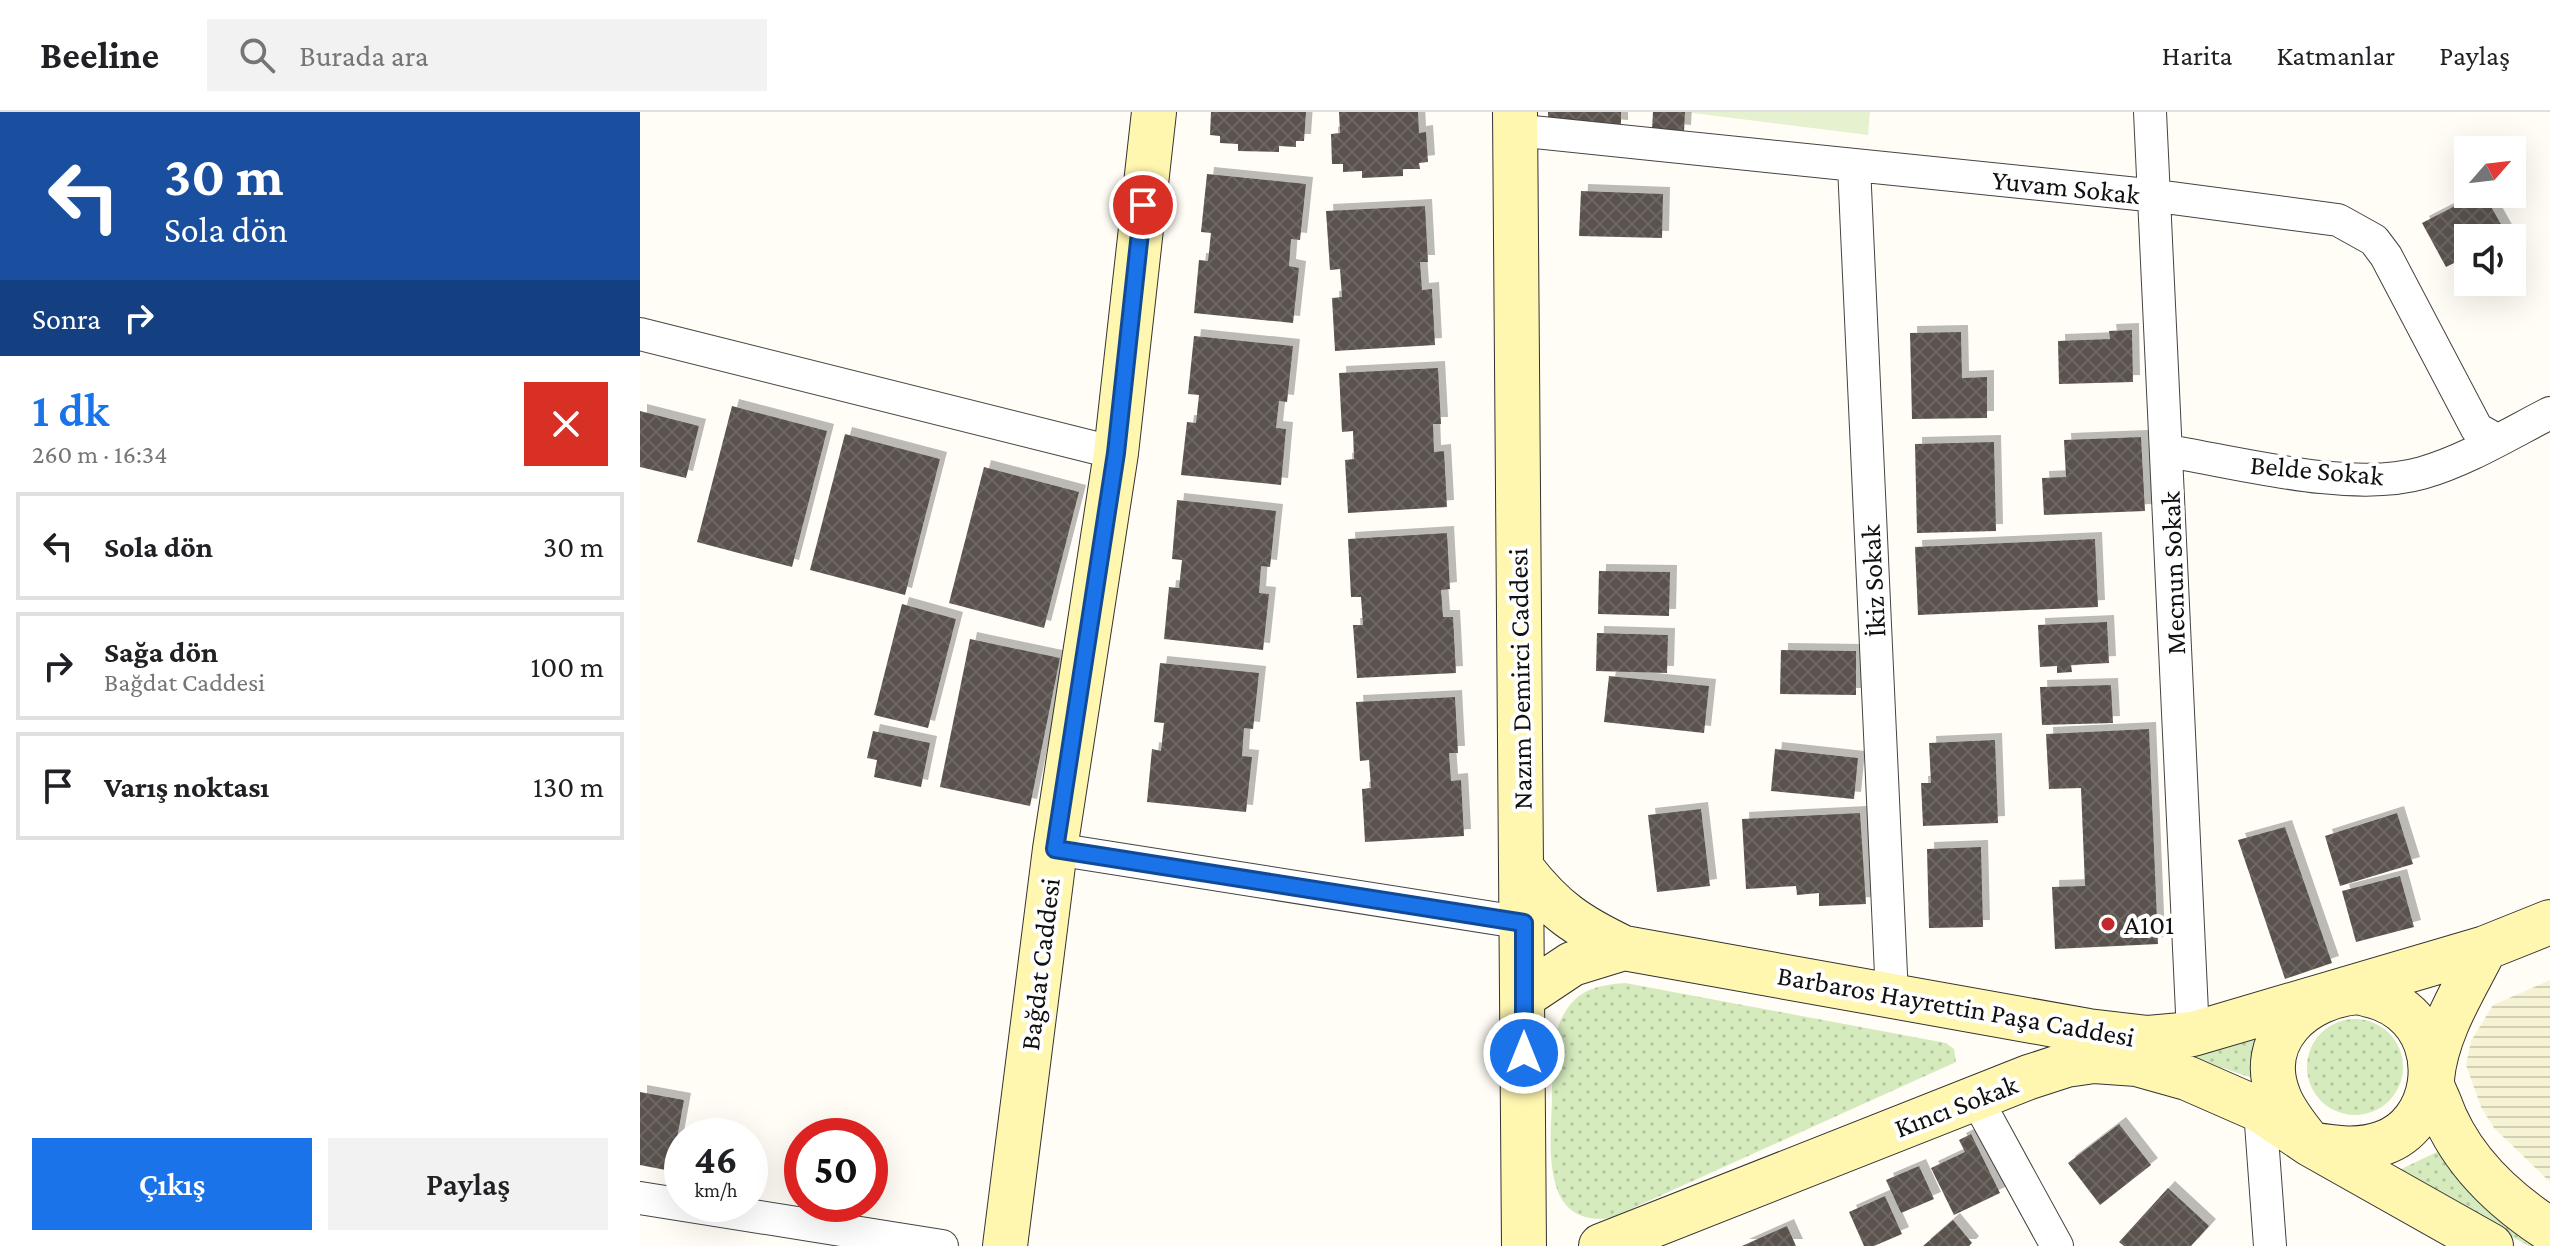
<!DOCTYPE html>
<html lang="tr">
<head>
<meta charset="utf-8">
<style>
	:root { --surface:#fff; --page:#f2f2f2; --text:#202124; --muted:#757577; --line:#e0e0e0; --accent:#1a73e8 }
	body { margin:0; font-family:"Crimson Pro",serif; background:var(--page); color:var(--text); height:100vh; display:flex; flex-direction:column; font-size:30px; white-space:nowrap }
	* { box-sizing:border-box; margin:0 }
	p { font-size:26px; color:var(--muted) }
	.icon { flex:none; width:44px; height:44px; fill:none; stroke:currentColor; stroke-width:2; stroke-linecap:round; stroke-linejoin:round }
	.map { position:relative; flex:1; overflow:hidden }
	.sheet { display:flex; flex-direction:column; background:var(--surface); width:640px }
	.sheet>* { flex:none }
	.guide { background:#1a4fa0; color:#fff; overflow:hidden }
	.needle { width:52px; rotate:62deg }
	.buttons { position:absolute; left:1814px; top:24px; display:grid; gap:16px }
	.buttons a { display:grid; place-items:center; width:72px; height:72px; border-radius:0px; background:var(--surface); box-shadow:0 8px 32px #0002; font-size:40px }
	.speed { position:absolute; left:24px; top:1006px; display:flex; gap:16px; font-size:40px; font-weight:700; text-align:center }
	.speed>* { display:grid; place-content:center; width:104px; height:104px; border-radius:50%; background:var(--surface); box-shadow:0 8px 32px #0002; line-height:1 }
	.speed small { font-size:20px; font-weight:400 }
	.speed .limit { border:12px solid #d22; background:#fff; color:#111 }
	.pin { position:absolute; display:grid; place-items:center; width:68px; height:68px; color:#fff; margin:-34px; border:4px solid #fff; border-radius:50%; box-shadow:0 2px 8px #0007 }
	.me { position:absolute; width:88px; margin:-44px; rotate:0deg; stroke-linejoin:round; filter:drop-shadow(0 0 6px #0008) }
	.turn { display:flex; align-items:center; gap:28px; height:168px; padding:0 32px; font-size:36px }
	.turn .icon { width:104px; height:104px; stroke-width:2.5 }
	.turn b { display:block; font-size:56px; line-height:68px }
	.then { display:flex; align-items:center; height:76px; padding:0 32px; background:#0003; gap:16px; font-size:30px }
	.round { display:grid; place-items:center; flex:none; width:84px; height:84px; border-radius:0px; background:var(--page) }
	.headline { display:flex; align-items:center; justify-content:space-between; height:136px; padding:0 32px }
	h1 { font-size:48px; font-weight:600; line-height:60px; color:var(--accent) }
	.button { display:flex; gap:16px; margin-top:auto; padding:16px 32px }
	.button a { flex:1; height:92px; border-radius:0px; background:var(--accent); color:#fff; font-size:32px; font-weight:600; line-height:92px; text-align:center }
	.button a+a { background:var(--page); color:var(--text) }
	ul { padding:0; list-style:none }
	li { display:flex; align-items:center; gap:24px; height:108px; margin:0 16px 12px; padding:0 16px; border:4px solid var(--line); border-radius:0px }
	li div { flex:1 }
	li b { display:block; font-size:30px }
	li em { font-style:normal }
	header { display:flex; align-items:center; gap:48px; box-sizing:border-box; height:112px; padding:0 40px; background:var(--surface); border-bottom:2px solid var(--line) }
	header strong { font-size:38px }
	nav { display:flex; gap:44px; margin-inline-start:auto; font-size:28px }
	.search { width:560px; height:72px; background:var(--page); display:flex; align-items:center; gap:20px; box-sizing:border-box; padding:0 28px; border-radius:0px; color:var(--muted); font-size:30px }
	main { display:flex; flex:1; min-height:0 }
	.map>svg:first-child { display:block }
	.farmland { fill:url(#farmland-rules) }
	.grass { fill:url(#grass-dots) }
	.pitch { fill:#e6f2cf }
	.building { fill:url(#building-cross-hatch); filter:url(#shadow) }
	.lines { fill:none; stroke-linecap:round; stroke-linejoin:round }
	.street-casing { stroke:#444; stroke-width:34 }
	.secondary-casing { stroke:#333; stroke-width:46 }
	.street { stroke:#fff; stroke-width:32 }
	.secondary { stroke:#fff6b0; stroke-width:44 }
	.route-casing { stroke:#114b97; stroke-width:20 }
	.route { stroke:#1a73e8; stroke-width:14 }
	.poi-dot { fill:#c4262e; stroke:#fff; stroke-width:3 }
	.labels { text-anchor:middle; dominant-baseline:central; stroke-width:8; stroke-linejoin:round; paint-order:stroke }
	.street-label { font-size:28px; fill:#111; stroke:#fff }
	.poi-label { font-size:28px; fill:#111; stroke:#fff; text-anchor:start }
</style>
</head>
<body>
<header>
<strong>Beeline</strong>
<div class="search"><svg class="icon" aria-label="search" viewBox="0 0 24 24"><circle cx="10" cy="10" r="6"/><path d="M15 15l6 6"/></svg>Burada ara</div>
<nav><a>Harita</a><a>Katmanlar</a><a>Paylaş</a></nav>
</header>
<main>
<section class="sheet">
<div class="guide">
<div class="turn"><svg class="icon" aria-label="left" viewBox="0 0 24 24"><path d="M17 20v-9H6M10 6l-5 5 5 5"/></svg><div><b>30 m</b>Sola dön</div></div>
<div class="then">Sonra<svg class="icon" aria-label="right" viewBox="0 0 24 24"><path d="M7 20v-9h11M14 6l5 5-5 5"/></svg></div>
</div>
<div class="headline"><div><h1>1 dk</h1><p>260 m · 16:34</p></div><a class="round" style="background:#d93025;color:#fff"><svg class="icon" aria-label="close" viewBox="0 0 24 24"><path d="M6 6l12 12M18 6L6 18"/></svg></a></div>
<ul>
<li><svg class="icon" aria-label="left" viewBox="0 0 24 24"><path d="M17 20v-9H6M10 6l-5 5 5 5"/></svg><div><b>Sola dön</b></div><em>30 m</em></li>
<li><svg class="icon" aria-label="right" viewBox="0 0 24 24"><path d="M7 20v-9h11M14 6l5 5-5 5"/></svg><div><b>Sağa dön</b><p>Bağdat Caddesi</p></div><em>100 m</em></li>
<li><svg class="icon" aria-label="arrive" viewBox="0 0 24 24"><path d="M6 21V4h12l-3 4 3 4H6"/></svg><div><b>Varış noktası</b></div><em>130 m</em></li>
</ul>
<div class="button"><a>Çıkış</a><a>Paylaş</a></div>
</section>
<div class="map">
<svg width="1910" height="1134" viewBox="0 0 1910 1134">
	<defs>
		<pattern id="farmland-rules" width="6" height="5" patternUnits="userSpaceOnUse" patternTransform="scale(2)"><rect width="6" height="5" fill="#f6f3d4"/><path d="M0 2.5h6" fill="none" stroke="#d2cfb5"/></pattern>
		<pattern id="grass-dots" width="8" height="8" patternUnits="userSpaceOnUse" patternTransform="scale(2)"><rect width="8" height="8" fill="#d5ebbd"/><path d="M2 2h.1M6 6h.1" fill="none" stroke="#b6c8a1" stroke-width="1.8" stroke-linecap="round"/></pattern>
		<pattern id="building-cross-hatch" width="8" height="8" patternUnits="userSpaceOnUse" patternTransform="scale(2)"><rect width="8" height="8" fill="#5a524d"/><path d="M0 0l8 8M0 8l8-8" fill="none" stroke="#6d6662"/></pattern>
		<filter id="shadow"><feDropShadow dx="7" dy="-7" stdDeviation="0" flood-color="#0004"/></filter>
	</defs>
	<rect width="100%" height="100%" fill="#fffdf5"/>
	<!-- farmland -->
	<path class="farmland" d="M 1910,868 L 1910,1070 L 1854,1016 L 1841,995 L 1826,953 L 1831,929 L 1853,893 Z"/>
	<!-- grass -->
	<path class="grass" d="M 985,871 L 1306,931 L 1314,937 L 1316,950 L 971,1106 C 899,1116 911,1032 912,986 C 913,957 909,923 927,897 C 941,876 962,873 985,871 Z
		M1667 955a48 48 0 1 1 96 0a48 48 0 1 1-96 0Z
		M 1617,925 L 1612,966 L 1543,942 Z
		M 1801,1038 L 1904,1134 L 1889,1134 L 1755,1060 Z"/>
	<!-- pitch -->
	<path class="pitch" d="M 1045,0 L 1230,0 L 1228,23 Z"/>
	<!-- building -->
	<path class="building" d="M 571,0 L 666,0 L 664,29 L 656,29 L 656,35 L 639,34 L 639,40 L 598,39 L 598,32 L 580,31 L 580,24 L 570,23 Z
		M 699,0 L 778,0 L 779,21 L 786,20 L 788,50 L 779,51 L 780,57 L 763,57 L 763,64 L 722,66 L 722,59 L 703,60 L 703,52 L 692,52 L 691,22 L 700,21 Z
		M 908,0 L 981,0 L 981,15 L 908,9 Z
		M 1013,0 L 1045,0 L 1044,20 L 1012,17 Z
		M 567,62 L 666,72 L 660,128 L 651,127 L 649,154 L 659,156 L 653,211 L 554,201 L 559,148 L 568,149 L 571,121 L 561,120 Z
		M 941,79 L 1023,82 L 1022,126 L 939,124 Z
		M 1838,82 L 1844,82 L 1867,123 L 1828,126 L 1828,144 L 1806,155 L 1782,111 Z
		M 785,94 L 788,150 L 780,150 L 782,178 L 792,177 L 795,233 L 695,239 L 692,186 L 702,185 L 700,157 L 690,158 L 686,99 Z
		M 1492,218 L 1493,270 L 1419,272 L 1418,229 L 1470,227 L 1469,219 Z
		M 1321,220 L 1322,266 L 1347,265 L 1347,306 L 1272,307 L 1270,221 Z
		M 554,224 L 653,234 L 647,290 L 639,289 L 636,316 L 646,317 L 641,373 L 541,363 L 547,310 L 556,311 L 559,283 L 548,282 Z
		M 798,256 L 801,312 L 793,312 L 794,340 L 804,339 L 807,395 L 708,401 L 705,348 L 714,347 L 713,319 L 702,320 L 699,261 Z
		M 92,294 L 187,319 L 152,455 L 57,430 Z
		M 0,299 L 59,314 L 46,366 L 0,355 Z
		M 205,322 L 300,347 L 265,483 L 170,458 Z
		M 1501,325 L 1505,399 L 1404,403 L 1402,366 L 1426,365 L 1424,328 Z
		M 1354,330 L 1356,419 L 1277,421 L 1275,332 Z
		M 344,355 L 439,380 L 404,516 L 309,491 Z
		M 537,388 L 636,399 L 630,455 L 621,454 L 619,481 L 629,482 L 623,538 L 524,527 L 529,475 L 539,476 L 542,448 L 532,447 Z
		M 807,421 L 810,477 L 801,478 L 803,505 L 813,505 L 816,561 L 717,566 L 713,513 L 723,513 L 721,485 L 711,485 L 708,427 Z
		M 1455,427 L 1458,495 L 1278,503 L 1275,435 Z
		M 959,459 L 1030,460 L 1029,504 L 958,502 Z
		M 262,492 L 316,507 L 288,616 L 234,603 Z
		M 1467,510 L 1469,551 L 1431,553 L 1432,560 L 1417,561 L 1417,554 L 1400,555 L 1398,513 Z
		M 957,521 L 1028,523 L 1027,561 L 956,559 Z
		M 330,527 L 420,546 L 390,694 L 300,675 Z
		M 1141,538 L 1216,539 L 1216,583 L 1140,582 Z
		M 520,551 L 619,561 L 613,617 L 604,616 L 602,644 L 612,645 L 606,700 L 507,690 L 512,637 L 521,639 L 524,611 L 514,610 Z
		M 969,564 L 1069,574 L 1064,621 L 964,610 Z
		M 1471,573 L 1473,611 L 1402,613 L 1400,575 Z
		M 815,585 L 818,641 L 809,641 L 811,669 L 821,668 L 824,724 L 725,730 L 722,677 L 731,676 L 729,648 L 720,649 L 716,590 Z
		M 1509,617 L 1518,832 L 1415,837 L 1412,775 L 1445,774 L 1441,676 L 1409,677 L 1406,622 Z
		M 233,619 L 290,631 L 281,675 L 234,665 L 237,648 L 227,646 Z
		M 1355,628 L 1358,711 L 1283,714 L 1281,671 L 1291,671 L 1289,631 Z
		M 1135,637 L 1218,646 L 1214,687 L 1131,679 Z
		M 1061,697 L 1070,774 L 1017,780 L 1008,703 Z
		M 1220,701 L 1226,792 L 1179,794 L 1179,781 L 1157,783 L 1156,774 L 1106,777 L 1102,707 Z
		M 1757,701 L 1773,752 L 1700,774 L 1685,724 Z
		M 1645,715 L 1692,851 L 1645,867 L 1598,728 Z
		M 1341,735 L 1343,815 L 1289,816 L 1287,737 Z
		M 1760,764 L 1774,815 L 1716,830 L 1702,779 Z
		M 0,980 L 44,988 L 31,1059 L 0,1053 Z
		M 1479,1012 L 1511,1053 L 1460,1093 L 1428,1051 Z
		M 1331,1022 L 1360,1081 L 1314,1103 L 1291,1056 L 1325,1040 L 1319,1028 Z
		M 1279,1054 L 1294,1087 L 1261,1101 L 1246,1068 Z
		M 1528,1076 L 1569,1114 L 1551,1134 L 1484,1134 L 1479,1130 Z
		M 1245,1084 L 1262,1122 L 1234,1134 L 1224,1134 L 1209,1100 Z
		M 1313,1108 L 1332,1131 L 1329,1134 L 1283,1134 Z
		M 1147,1114 L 1156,1134 L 1102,1134 Z"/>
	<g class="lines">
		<!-- street casing -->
		<g class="street-casing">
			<path id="street" d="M 1510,0 L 1553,922
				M 874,18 L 1517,84 L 1698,108 L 1734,128 L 1746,144 L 1837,317 L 1857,328
				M 1214,54 L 1252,884
				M 0,222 L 476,341
				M 1528,339 C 1599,351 1713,381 1782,361 C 1827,348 1869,322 1910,301
				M 415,737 L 884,811
				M 1336,986 L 1417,1134
				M 1620,998 L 1630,1134
				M 0,1086 L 302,1134"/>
		</g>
		<!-- secondary casing -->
		<g class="secondary-casing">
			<path id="secondary" d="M 875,0 L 884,1134
				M 883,758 C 914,798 938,814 984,836 L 1448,919 L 1508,926 L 1553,922 L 1845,836 L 1910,810
				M 1845,836 C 1825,876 1796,920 1792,967 C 1791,974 1796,983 1799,990 C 1818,1045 1862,1087 1910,1118
				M 1718,880 C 1735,884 1750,888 1763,899 C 1807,934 1797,1012 1743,1031 C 1719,1040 1695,1036 1670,1032 C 1659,1017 1646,1003 1639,985 C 1615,927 1665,884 1718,880 Z
				M 884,884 L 932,852 L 984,836
				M 365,1134 L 415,737 L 476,341 L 514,0
				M 961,1134 L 1389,965 L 1426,953 L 1454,949 L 1497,952 L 1547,966 L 1620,998 L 1670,1032 L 1851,1134"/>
		</g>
		<!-- street -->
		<use href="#street" class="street"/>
		<!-- secondary -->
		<use href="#secondary" class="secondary"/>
	</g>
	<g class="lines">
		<!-- route casing -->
		<g class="route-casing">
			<path id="route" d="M 503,93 L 476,341 L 415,737 L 884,811 L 884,941"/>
		</g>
		<!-- route -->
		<use href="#route" class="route"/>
	</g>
	<!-- markers -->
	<circle class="poi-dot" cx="1468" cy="812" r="8"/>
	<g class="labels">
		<!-- street labels -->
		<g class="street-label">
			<text transform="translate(1426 75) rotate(6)">Yuvam Sokak</text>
			<text transform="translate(1677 358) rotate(5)">Belde Sokak</text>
			<text transform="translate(1533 461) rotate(-92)">Mecnun Sokak</text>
			<text transform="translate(1233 469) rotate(-93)">İkiz Sokak</text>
			<text transform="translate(880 567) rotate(-91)">Nazım Demirci Caddesi</text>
			<text transform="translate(400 852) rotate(-83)">Bağdat Caddesi</text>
			<text transform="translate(1316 894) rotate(10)">Barbaros Hayrettin Paşa Caddesi</text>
			<text transform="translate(1316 994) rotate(-21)">Kıncı Sokak</text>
		</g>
		<!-- poi labels -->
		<g class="poi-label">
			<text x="1484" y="812">A101</text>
		</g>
	</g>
</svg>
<div class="buttons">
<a><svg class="needle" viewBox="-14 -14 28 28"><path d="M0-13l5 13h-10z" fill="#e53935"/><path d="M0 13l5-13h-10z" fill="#757577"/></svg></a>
<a><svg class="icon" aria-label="sound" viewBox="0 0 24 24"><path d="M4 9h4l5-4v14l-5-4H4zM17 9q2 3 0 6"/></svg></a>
</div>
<div class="speed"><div>46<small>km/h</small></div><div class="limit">50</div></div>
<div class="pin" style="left:503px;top:93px;background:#d93025"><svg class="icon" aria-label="arrive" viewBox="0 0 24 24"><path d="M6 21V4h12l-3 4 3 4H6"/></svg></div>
<svg class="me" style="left:884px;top:941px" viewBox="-20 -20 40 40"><circle r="17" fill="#1a73e8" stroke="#fff" stroke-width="3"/><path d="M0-11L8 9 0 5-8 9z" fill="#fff"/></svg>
</div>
</main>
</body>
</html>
